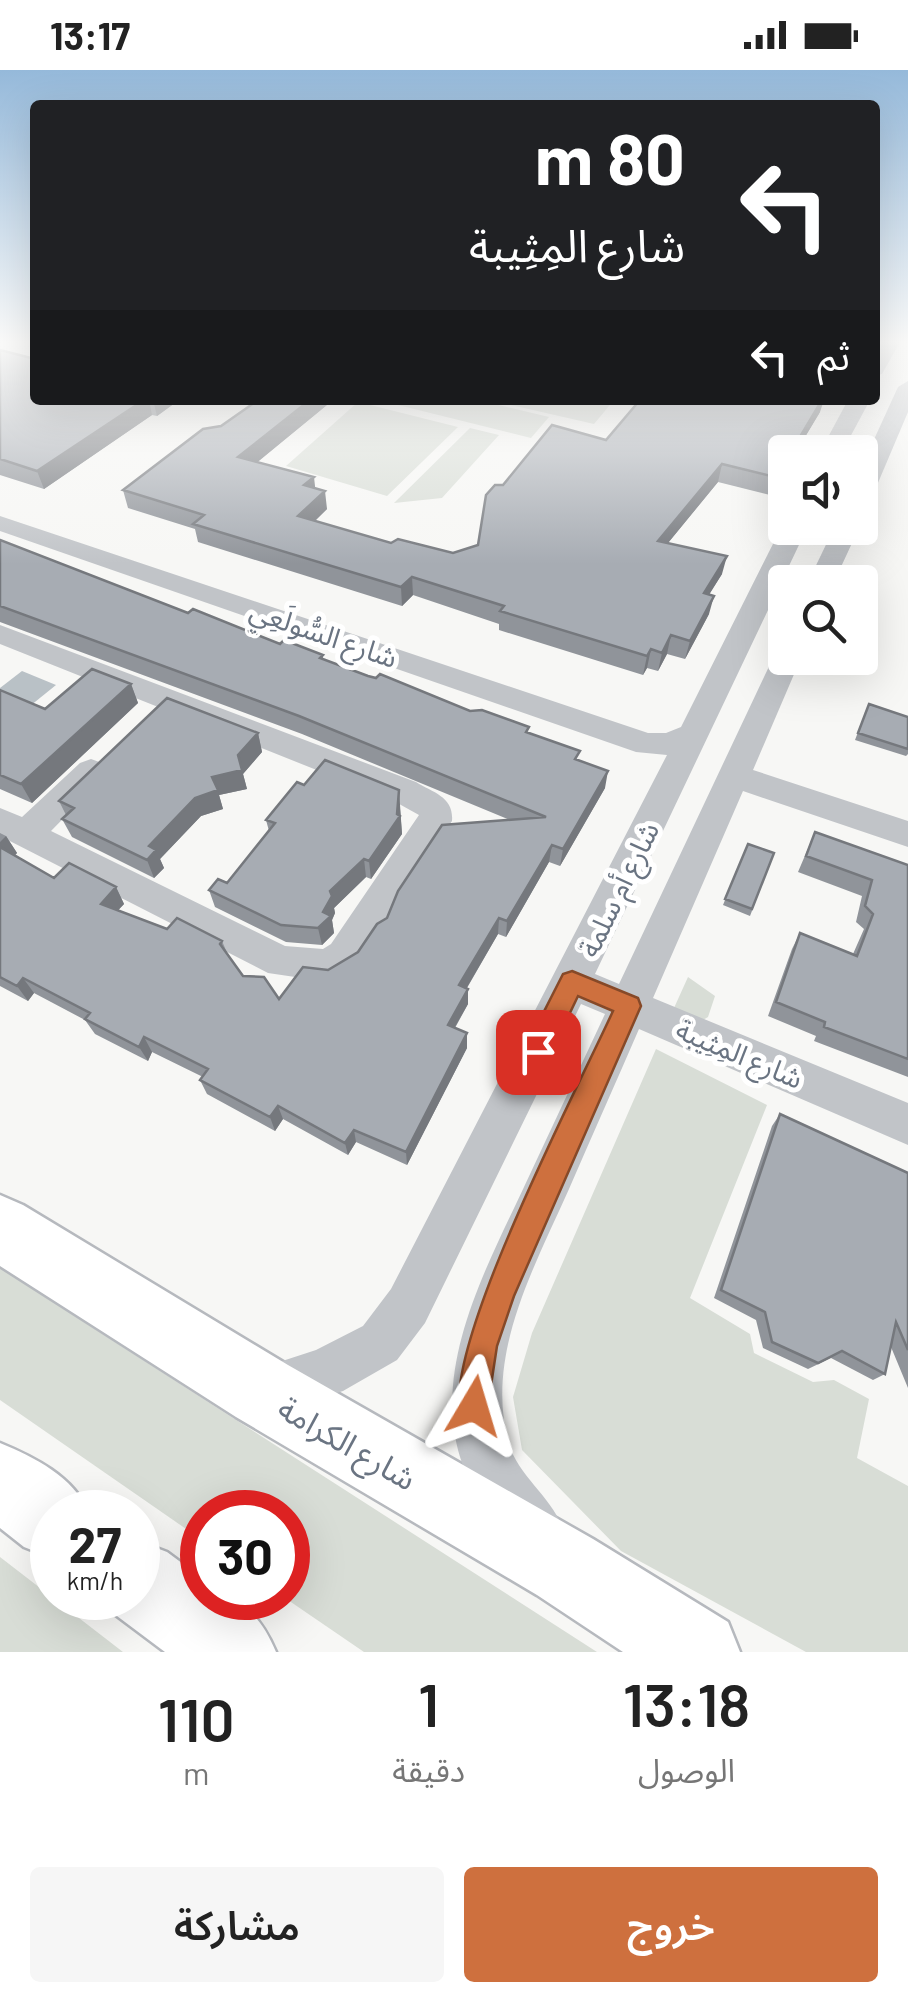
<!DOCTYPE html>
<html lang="ar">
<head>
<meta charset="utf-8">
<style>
	:root { --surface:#fff; --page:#f6f6f6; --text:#222; --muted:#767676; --accent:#ce703e }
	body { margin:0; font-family:Barlow,"Noto Sans Arabic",sans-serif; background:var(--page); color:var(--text); direction:rtl; height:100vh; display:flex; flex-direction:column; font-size:38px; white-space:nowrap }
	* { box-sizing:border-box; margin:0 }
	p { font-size:32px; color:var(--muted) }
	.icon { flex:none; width:55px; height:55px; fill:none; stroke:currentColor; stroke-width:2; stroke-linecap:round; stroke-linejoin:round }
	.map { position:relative; height:1582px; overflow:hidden; direction:ltr }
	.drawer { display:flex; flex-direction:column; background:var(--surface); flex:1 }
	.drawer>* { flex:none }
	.top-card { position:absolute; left:30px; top:30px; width:850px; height:305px; border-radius:10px; box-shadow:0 10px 40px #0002; direction:rtl; background:#202124; color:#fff; overflow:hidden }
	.buttons { position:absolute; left:768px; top:365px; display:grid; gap:20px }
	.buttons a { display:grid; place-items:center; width:110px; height:110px; border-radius:10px; background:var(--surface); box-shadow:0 10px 40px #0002; font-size:50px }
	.speed { position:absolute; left:30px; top:1420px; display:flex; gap:20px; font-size:50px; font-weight:700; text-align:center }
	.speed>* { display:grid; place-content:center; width:130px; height:130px; border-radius:50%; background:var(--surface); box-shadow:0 10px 40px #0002; line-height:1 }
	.speed small { font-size:25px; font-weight:400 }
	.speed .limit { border:15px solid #d22; background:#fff; color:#111 }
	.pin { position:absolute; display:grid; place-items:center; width:85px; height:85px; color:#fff; margin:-42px; border-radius:20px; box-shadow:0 5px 15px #0006 }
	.me { position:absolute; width:110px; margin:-55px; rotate:7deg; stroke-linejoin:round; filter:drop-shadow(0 0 8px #0008) }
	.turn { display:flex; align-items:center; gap:35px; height:210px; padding:0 30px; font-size:45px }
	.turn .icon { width:130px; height:130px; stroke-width:2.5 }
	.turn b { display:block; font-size:70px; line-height:85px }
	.then { display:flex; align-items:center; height:95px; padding:0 30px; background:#0003; gap:20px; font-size:38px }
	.eta { display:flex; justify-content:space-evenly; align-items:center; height:170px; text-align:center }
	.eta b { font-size:60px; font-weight:600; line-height:70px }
	.primary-button { display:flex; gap:20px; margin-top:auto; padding:20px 30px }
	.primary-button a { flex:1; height:115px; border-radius:10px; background:var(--accent); color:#fff; font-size:40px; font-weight:600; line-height:115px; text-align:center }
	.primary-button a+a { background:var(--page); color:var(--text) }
	.status { display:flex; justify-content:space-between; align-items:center; height:70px; padding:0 50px; background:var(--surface); direction:ltr }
	.status svg { height:28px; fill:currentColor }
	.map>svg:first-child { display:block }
	.green { fill:#d8ddd6 }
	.water { fill:#b9c1c6 }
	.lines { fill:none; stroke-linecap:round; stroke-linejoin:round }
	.secondary-casing { stroke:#b6b9be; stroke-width:5 }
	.minor { fill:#c1c4c8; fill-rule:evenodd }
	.secondary { fill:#fff; fill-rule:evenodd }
	.wall { fill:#90949a }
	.shaded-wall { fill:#75787d }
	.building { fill:#a7acb3; stroke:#75787d; stroke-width:2.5 }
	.route { fill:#ce703e; stroke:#864928; stroke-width:2.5 }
	.labels { text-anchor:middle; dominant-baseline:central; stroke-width:10; stroke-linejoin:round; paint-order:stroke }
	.street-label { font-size:28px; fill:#6a7482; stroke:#fff }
	.near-street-label { font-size:32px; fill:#6a7482; stroke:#fff }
</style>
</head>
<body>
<div class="status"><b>13:17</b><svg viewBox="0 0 49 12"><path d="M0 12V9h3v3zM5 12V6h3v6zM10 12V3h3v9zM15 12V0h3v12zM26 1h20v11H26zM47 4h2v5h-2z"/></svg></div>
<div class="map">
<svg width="908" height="1582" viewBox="0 0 908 1582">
	<rect width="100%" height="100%" fill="#f7f7f5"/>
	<!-- green -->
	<path class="green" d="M 378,330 L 477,330 L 549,347 L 531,368 Z
		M 490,330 L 614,330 L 594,354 Z
		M 358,332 L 458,357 L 387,426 L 286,396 Z
		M 470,358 L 499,365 L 442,428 L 394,433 Z
		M 688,907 L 715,926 L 708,947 L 698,953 L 674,938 Z
		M 656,979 L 767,1035 L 690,1228 L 750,1264 L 754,1283 L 813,1312 L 834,1310 L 869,1329 L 857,1388 L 908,1416 L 908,1582 L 806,1582 L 621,1481 L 522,1380 L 513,1327 L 532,1263 Z
		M 0,1198 L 597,1582 L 364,1582 L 285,1528 L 288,1442 L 202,1442 L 202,1470 L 0,1330 Z
		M 0,1487 L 123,1582 L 0,1582 Z"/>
	<!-- water -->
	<path class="water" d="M 22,601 L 56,615 L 30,636 L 0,623 L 0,618 Z"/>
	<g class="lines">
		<!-- secondary casing -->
		<g class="secondary-casing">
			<path id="secondary" d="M 0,1125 L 23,1135 L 288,1295 L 593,1469 L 728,1552 L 740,1582 L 623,1582 L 537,1525 L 236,1347 L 0,1196 Z
				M 0,1373 C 34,1387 74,1407 88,1442 L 52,1442 L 52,1488 L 24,1477 L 0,1458 Z
				M 138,1471 L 167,1482 L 202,1508 L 202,1528 C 244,1528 260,1545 276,1582 L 165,1582 L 109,1540 L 105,1528 L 138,1528 Z"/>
		</g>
		<!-- minor -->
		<path class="minor" d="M 880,272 L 900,272 L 882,304 L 875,306 L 875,281 Z
			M 908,311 L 908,342 L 872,427 L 860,434 L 860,400 L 898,317 Z
			M 848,330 L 870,330 L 842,382 L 820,382 Z
			M 0,446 L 648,663 L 666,663 L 681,657 L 781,458 L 785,453 L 785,458 L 807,458 L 595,904 L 619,914 L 773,588 L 785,579 L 785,588 L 801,588 L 753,700 L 908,751 L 908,777 L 743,721 L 653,928 L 908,1033 L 908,1075 L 639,959 C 616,1012 592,1066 569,1119 C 534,1198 484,1286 509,1374 C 518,1405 550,1426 562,1456 L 554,1475 L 535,1483 C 512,1474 500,1458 486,1438 C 411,1335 478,1215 524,1117 C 551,1059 578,1002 605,944 L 581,934 L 425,1253 L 397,1290 L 343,1321 L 267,1345 L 249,1338 L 242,1320 L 249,1302 L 316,1280 L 363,1256 L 391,1219 L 667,685 L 636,682 L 0,461 Z
			M 834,458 L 859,458 L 834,512 L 808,512 Z
			M 0,555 L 416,712 C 434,723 454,727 452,751 L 357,896 L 329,912 L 268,903 L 0,766 L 0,738 L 22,747 L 80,693 L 91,689 L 102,693 L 107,701 L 102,709 L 51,761 L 285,876 L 323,879 L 331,874 L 419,745 L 392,730 L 0,574 Z"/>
		<!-- secondary -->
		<use href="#secondary" class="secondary"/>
	</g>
	<!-- wall -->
	<path class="wall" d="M 0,280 L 35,330 L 179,330 L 157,346 L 152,345 L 44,419 L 0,405 Z
		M 258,330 L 333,330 L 257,392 L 315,418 L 327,439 L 315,451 L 391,473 L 453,483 L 478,475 L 503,415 L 606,370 L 820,342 L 770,425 L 718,412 L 668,473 L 722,504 L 709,524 L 709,544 L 685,589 L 667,584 L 658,601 L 647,598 L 643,605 L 499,560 L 499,554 L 413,525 L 402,536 L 198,472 L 195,459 L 128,438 L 123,420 L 221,356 Z
		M 0,470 L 188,543 L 280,574 L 323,585 L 323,589 L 368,606 L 529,662 L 579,690 L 605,718 L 560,796 L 549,792 L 506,867 L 498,864 L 467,918 L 468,934 L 455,958 L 467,963 L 467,978 L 407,1095 L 356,1072 L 348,1085 L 283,1049 L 275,1061 L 207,1024 L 200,1010 L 203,1007 L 152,982 L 148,991 L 95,964 L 85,950 L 34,923 L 28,931 L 0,916 L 0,763 L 6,766 L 17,783 L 15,785 L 54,808 L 116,817 L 124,834 L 118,840 L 167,859 L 222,871 L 228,885 L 243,906 L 279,929 L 358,882 L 387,848 L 510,750 L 302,664 L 0,552 Z
		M 131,614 L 138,633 L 32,733 L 0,719 L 0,620 L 45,639 Z
		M 866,641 L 908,647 L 908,684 L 906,686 L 855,670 Z
		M 258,663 L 262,682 L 243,704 L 247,719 L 219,725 L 223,739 L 201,746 L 160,789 L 164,798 L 154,808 L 72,767 L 62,749 L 66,745 L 59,731 Z
		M 400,739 L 402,764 L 371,809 L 366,807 L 334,838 L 335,843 L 332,850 L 334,863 L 322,875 L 286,872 L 215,837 L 209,820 L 227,813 L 269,761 L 266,750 Z
		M 815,762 L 908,795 L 908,1007 L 814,971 L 816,966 L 768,946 L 792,879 L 800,863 L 853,884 L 864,859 L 856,852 L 862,826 L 798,802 Z
		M 748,774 L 774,783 L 750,846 L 723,835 Z
		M 780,1044 L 908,1103 L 908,1318 L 891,1277 L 885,1304 L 873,1310 L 831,1288 L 808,1299 L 763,1278 L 756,1250 L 714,1228 L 772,1056 Z"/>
	<!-- shaded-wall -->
	<path class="shaded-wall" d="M 144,330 L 149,330 L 152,345 L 44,419 L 37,401 Z
		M 153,330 L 179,330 L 157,346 Z
		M 310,330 L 333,330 L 242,405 L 238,387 Z
		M 822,330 L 824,330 L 820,342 L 796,382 L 791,382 Z
		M 785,392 L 785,401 L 770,425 L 775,407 Z
		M 722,394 L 718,412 L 654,490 L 658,471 Z
		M 314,407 L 316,425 L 304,415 Z
		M 325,421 L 327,439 L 301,464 L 298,446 Z
		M 727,486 L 722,504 L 699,541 L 704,523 Z
		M 412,507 L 413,525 L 402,536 L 401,517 Z
		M 714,526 L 709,544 L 685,589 L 690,571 Z
		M 671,565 L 667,584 L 658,601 L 662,583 Z
		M 651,579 L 647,598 L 643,605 L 647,586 Z
		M 131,614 L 138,633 L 32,733 L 21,714 Z
		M 258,663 L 262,682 L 243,704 L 247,719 L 219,725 L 223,739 L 201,746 L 160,789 L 164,798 L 154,808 L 147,790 L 149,776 L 212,707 L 238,685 Z
		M 608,701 L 605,718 L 560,796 L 563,779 Z
		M 399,720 L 402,764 L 371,809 L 369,791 Z
		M 6,766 L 17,783 L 8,792 L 0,780 L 0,772 Z
		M 552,775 L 549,792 L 506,867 L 507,851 Z
		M 364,789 L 366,807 L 334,838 L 335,843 L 332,850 L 334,863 L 322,875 L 318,858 L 330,821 Z
		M 116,817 L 124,834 L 109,850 L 101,834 Z
		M 499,848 L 498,864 L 459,931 L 459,915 Z
		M 23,908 L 34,923 L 28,931 L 17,916 Z
		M 468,919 L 468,934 L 448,969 L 448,955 Z
		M 467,963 L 467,978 L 407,1095 L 406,1082 Z
		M 144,967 L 152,982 L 148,991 L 139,977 Z
		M 278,1036 L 283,1049 L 275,1061 L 270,1047 Z
		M 354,1060 L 356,1072 L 348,1085 L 345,1073 Z"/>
	<!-- building -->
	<path class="building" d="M 0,280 L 35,289 L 35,330 L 144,330 L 37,401 L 0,389 Z
		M 258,330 L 310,330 L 238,387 L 314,407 L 304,415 L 325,421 L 298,446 L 391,473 L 398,469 L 453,483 L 478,475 L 486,425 L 495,415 L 503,415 L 552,355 L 606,370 L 640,330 L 822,330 L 791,382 L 785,382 L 785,392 L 775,407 L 722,394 L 658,471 L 727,486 L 704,523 L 714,526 L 690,571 L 671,565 L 662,583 L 651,579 L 647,586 L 500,541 L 504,536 L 412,507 L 401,517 L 193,454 L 204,445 L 123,420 L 203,359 L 221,356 Z
		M 0,470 L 188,543 L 193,539 L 280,574 L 284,570 L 323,585 L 320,588 L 368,606 L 376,608 L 380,604 L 470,641 L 482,640 L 529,657 L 526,662 L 580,681 L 575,689 L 608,701 L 563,779 L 552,775 L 507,851 L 499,848 L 459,915 L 468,919 L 448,955 L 467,963 L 406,1082 L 354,1060 L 345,1073 L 278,1036 L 270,1047 L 200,1010 L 208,999 L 144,967 L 139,977 L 85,949 L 90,943 L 23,908 L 17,916 L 0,907 L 0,777 L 54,808 L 69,793 L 116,817 L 101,834 L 167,859 L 177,848 L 222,871 L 220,874 L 243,906 L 264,907 L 279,929 L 303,897 L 328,900 L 358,882 L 377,854 L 387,848 L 398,821 L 442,755 L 546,747 L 299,646 L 0,536 Z
		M 92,599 L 131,614 L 21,714 L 0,705 L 0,620 L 45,639 Z
		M 167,628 L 258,663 L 238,685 L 242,700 L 212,707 L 218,720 L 195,728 L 149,776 L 156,780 L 147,790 L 62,749 L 74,738 L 59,731 Z
		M 869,634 L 908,647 L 908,679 L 858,663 Z
		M 325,690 L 399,720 L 397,744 L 400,746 L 369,791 L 364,789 L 330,821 L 332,826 L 323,842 L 331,846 L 318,858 L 281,855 L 209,820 L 218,809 L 227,813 L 275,753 L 266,750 L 297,712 L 304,715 Z
		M 815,762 L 908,795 L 908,989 L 824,957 L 825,952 L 776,932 L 800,863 L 857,886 L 873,844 L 865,836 L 872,810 L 806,786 Z
		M 748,774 L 774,783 L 752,839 L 725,829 Z
		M 780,1044 L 908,1103 L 908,1280 L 896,1252 L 885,1304 L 842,1281 L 818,1293 L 772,1272 L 765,1242 L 721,1220 Z"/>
	<!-- sky -->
	<linearGradient id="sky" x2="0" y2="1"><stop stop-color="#95b9da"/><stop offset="0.55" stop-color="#fbfbfa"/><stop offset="1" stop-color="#fbfbfa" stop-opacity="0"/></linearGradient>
	<rect width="908" height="494" fill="url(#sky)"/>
	<!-- route -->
	<path class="route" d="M 572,901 L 638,928 L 641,936 L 514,1226 L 497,1276 L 486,1348 L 474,1352 L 462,1348 C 437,1286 581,1012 613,941 L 578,926 L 547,991 L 538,994 L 528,991 L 524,982 L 528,973 L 563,904 Z"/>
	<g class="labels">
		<!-- street labels -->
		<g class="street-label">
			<text transform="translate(324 563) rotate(19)">شارع السُّولَعِي</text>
			<text transform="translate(618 819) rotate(-64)">شارع أم سلمة</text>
			<text transform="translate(740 983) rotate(23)">شارع المِثِيبة</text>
		</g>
		<!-- near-street labels -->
		<g class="near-street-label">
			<text transform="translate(348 1372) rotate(30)">شارع الكرامة</text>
		</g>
	</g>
</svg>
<div class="buttons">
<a><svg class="icon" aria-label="sound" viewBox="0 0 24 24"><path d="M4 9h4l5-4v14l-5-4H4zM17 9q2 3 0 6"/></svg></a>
<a><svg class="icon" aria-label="search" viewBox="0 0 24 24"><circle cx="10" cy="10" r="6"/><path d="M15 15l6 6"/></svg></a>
</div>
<div class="speed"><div>27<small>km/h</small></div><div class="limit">30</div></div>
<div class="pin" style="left:538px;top:982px;background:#d93025"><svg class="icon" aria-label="arrive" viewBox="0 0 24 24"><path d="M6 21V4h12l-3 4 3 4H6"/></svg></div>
<svg class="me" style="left:474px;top:1336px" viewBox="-20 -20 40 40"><path d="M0-17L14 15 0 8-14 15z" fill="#ce703e" stroke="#fff" stroke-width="4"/></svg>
<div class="top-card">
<div class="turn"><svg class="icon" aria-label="left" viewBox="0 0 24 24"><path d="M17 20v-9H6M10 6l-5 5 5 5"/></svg><div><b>80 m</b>شارع المِثِيبة</div></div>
<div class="then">ثم<svg class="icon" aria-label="left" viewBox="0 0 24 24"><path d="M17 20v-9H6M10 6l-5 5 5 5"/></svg></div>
</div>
</div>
<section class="drawer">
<div class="eta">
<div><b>13:18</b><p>الوصول</p></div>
<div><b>1</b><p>دقيقة</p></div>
<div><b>110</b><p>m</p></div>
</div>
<div class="primary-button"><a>خروج</a><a>مشاركة</a></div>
</section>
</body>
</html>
